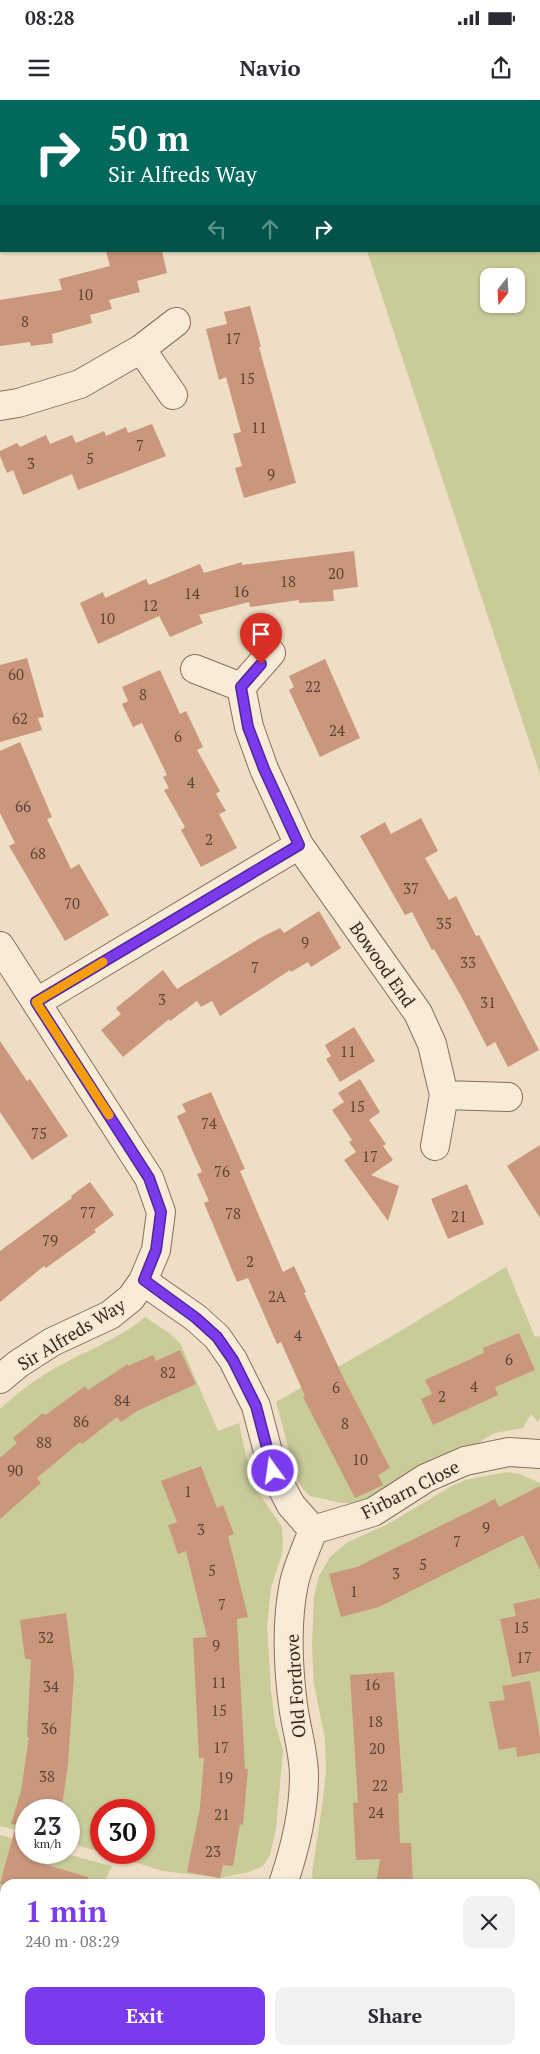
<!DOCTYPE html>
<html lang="en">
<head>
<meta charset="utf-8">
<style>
	:root { --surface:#fff; --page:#f2f2f3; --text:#2b2b33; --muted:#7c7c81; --accent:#7c3aed }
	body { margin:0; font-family:"PT Serif",serif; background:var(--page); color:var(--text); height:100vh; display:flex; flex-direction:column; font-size:19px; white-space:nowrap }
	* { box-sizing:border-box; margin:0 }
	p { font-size:16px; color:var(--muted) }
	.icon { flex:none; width:28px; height:28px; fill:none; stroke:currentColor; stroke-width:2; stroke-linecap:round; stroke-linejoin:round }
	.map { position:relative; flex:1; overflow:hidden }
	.side { position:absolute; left:0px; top:1779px; width:540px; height:176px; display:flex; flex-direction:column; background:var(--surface); border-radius:15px 15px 0 0; box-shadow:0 1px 4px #0004 }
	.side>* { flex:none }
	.hud { position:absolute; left:0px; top:0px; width:540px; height:152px; box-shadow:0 1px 4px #0004; background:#00695c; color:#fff; overflow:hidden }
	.needle { width:32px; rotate:198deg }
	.fabs { position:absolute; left:480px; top:168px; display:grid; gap:10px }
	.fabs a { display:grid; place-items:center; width:45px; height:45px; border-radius:10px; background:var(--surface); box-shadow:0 1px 4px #0004; font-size:25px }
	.speed { position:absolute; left:15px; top:1699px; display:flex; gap:10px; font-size:25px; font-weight:700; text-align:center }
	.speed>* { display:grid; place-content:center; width:65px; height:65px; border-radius:50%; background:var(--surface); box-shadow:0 1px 4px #0004; line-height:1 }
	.speed small { font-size:12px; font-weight:400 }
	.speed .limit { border:8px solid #d22; background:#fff; color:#111 }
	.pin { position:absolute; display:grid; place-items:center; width:42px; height:42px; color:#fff; margin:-51px -21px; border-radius:50% 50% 50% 0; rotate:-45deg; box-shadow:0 0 5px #0007 }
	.pin .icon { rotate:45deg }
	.me { position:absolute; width:55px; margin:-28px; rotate:346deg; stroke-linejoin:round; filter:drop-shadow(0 0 4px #0008) }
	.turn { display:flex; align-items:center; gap:18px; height:105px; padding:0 25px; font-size:22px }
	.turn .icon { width:65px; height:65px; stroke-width:2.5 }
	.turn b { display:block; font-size:35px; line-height:42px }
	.lanes { display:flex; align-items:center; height:48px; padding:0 25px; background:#0003; justify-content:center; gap:25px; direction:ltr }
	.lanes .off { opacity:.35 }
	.round { display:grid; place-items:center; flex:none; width:52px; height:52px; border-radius:10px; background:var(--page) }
	.head { display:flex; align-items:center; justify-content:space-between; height:85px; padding:0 25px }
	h1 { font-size:30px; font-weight:600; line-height:38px; color:var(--accent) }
	.button { display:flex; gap:10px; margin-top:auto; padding:10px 25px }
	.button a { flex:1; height:58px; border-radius:10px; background:var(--accent); color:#fff; font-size:20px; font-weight:600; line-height:58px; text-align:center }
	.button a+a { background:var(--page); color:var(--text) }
	.status { display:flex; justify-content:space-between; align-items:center; height:35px; padding:0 25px; background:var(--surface); direction:ltr }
	.status svg { height:14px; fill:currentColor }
	header { display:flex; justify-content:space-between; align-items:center; height:65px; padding:0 25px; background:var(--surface); font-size:22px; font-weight:600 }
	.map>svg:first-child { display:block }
	.green { fill:#c9cb99; fill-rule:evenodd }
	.building { fill:#ca967c }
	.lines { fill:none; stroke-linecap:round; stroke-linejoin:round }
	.minor-casing { stroke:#886f5c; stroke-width:30 }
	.minor { stroke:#f8ecd8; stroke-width:28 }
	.route-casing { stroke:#51269a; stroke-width:12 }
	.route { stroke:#7c3aed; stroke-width:9 }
	.slow { stroke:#f59e0b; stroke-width:9 }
	.labels { text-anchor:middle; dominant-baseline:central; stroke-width:4; stroke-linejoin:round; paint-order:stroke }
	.number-label { font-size:15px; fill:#5c4436 }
	.street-label { font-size:18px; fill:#38291f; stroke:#f5e9d4 }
</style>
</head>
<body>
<div class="status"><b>08:28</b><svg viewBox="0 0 49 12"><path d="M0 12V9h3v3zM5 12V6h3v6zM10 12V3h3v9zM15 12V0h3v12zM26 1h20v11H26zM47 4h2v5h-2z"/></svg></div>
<header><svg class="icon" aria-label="menu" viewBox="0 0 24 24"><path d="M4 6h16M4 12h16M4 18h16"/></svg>Navio<svg class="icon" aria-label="share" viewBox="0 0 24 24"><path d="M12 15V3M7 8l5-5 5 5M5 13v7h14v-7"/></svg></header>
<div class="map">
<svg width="540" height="1954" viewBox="0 0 540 1954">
	<rect width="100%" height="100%" fill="#eddec5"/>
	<!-- green -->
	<path class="green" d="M 0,0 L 245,0 L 1,1 L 0,117 Z
		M 317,0 L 540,0 L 540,674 L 367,151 L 539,151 L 539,1 ZM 489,176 L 516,176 L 516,204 L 489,204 Z
		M 506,1167 L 535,1237 L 540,1236 L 540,1317 L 538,1322 L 531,1314 L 523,1328 L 494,1333 L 478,1343 L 462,1347 L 420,1368 L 366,1399 L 354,1403 L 342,1403 L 310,1396 L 303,1389 L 297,1380 L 276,1302 L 387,1239 Z
		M 145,1217 L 169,1233 L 180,1243 L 218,1331 L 239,1323 L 246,1356 L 256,1389 L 282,1427 L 283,1443 L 282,1454 L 271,1488 L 267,1526 L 271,1591 L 275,1623 L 283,1650 L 276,1729 L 270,1755 L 263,1766 L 249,1772 L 220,1778 L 163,1771 L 105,1753 L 144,1752 L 144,1710 L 101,1710 L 101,1752 L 69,1743 L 69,1710 L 26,1710 L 26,1733 L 0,1726 L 0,1309 C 16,1294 33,1281 52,1270 C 82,1252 118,1240 145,1217 Z
		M 507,1372 L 520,1374 L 540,1383 L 540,1922 L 535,1919 L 535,1784 L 314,1784 L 312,1773 L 323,1700 L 326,1671 L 325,1639 L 314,1584 L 312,1547 L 314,1496 L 319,1476 L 330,1457 L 348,1442 L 388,1424 L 450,1387 L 465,1380 Z
		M 0,1735 L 26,1742 L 26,1752 L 63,1753 L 112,1766 L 106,1778 L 118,1784 L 5,1784 L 5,1950 L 535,1950 L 535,1929 L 540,1932 L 540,1954 L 0,1954 Z"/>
	<!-- building -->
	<path class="building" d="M 106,151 L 162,151 L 167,173 L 137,181 L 140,192 L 109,200 L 112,209 L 90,215 L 92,223 L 52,234 L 53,243 L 31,246 L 30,242 L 0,246 L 0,200 L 62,190 L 59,179 L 110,166 Z
		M 250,206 L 261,247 L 259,247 L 296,383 L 244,398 L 235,368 L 242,366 L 233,334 L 241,332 L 226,277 L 219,280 L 206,229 L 227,224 L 224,212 Z
		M 152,324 L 166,356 L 78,390 L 72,374 L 23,395 L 13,370 L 7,373 L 0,356 L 0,351 L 17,343 L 20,347 L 46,335 L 50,344 L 72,335 L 76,343 L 104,331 L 106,336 L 126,327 L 128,333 Z
		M 354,451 L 358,487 L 333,490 L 334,501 L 299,503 L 299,500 L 250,507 L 249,502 L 199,515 L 203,523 L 170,537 L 159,516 L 98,544 L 80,503 L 103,492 L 105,498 L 146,479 L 149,485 L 200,464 L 204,473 L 242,462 L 242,465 Z
		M 27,558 L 44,617 L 38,618 L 42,630 L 0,642 L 0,565 Z
		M 325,559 L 360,638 L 320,657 L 289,590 L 294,587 L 289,576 Z
		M 160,570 L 180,614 L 186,611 L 203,647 L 197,650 L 220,691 L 216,694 L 226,711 L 219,714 L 237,748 L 201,767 L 181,730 L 185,727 L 164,690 L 169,688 L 163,677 L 167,675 L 142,623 L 133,627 L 122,604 L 128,601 L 122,587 Z
		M 20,642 L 52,717 L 47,719 L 71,769 L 79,764 L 109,815 L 65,841 L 9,746 L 15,743 L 0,713 L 0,651 Z
		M 421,718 L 438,751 L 425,758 L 449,800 L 456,796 L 476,836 L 479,835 L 539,950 L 508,967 L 495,942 L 487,947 L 461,896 L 434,849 L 432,850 L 412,812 L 405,815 L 360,736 L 385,722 L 391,734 Z
		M 319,811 L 341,848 L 311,867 L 308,862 L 291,872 L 290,870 L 220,916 L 212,901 L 201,907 L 197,901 L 170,921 L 169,919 L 123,957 L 101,930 L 121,914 L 116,908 L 163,870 L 177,889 L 260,838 L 280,828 L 284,833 Z
		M 354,927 L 375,961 L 340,982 L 326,959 L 331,956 L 325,945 Z
		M 0,941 L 27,981 L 30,979 L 68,1036 L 32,1060 L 0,1012 Z
		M 360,979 L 380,1012 L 369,1020 L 386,1044 L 383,1046 L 393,1060 L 371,1075 L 399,1086 L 388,1121 L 344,1060 L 356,1052 L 349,1042 L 352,1040 L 332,1010 L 344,1002 L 338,993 Z
		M 211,992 L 245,1069 L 240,1071 L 283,1172 L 294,1166 L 306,1192 L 304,1193 L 343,1277 L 390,1368 L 378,1375 L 383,1385 L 355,1398 L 303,1297 L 305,1296 L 281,1242 L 277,1244 L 248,1178 L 237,1182 L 204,1103 L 209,1101 L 197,1074 L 202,1072 L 177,1016 L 186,1012 L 182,1004 Z
		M 540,1045 L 540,1118 L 507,1066 Z
		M 90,1082 L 114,1115 L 94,1130 L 96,1132 L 46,1168 L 44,1166 L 0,1202 L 0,1151 L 72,1098 L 71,1096 Z
		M 467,1084 L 484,1124 L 448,1139 L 431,1099 Z
		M 519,1233 L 535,1270 L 495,1287 L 498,1295 L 433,1325 L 421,1299 L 432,1294 L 425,1280 L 484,1253 L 483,1248 Z
		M 180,1250 L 196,1284 L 137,1311 L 121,1322 L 117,1317 L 82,1344 L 80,1342 L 37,1378 L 41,1383 L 0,1419 L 0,1358 L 17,1343 L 13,1338 L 43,1313 L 45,1315 L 47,1314 L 85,1286 L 88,1290 L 128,1264 L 128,1266 L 153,1255 L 156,1261 Z
		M 201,1366 L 217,1408 L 223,1405 L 234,1434 L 228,1436 L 248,1517 L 237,1519 L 245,1669 L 248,1669 L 243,1725 L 240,1724 L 233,1766 L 223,1765 L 220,1778 L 187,1772 L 200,1708 L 204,1658 L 199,1658 L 193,1538 L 207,1537 L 186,1451 L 178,1454 L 168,1425 L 177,1422 L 161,1381 Z
		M 540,1386 L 540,1470 L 523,1435 L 379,1507 L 341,1517 L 329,1474 L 357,1467 L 495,1399 L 499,1407 Z
		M 540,1498 L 540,1571 L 512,1577 L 500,1519 L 516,1516 L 513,1504 Z
		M 66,1513 L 74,1575 L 68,1664 L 63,1699 L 60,1710 L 26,1710 L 26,1752 L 35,1752 L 33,1761 L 88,1777 L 87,1784 L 0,1784 L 16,1725 L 11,1724 L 21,1691 L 29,1637 L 27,1637 L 31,1560 L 25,1558 L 20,1520 Z
		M 394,1572 L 403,1693 L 398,1693 L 400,1743 L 411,1743 L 413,1784 L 376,1784 L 380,1759 L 356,1760 L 353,1703 L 358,1702 L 350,1575 Z
		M 530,1581 L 540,1637 L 540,1653 L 517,1657 L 516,1647 L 499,1650 L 489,1602 L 505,1600 L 502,1586 Z"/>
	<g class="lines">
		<!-- minor casing -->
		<g class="minor-casing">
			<path id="minor" d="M 141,249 L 173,295
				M 0,306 L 18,303 L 80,284 L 141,249 L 176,222
				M 271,553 L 241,587 L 249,627 L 264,669 L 299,745 L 418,913 L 432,944 L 444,995
				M 195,569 L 241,587
				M 0,846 L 149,1078 L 161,1112 L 156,1150 L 143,1181 L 131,1198 L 110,1215 L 52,1242 L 18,1264 L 0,1279
				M 37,902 L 299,745
				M 435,1046 L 444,995 L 508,997
				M 143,1181 L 196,1218 L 217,1237 L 233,1260 L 256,1306 L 273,1371 L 291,1405 L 313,1430 C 307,1447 298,1465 294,1483 C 286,1522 288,1566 293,1605 C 296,1628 304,1653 304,1676 C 304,1713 295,1749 283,1784
				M 313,1430 L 373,1412 L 426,1378 L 465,1361 L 509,1352 L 540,1354"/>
		</g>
		<!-- minor -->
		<use href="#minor" class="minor"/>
	</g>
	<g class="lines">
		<!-- route casing -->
		<g class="route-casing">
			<path id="route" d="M 261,564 L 241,587 L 248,627 L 264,669 L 299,745 L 36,902 L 149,1078 L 161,1112 L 156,1150 L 144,1180 L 196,1218 L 217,1237 L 233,1260 L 256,1306 L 273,1371"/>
		</g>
		<!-- route -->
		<use href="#route" class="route"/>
		<!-- slow -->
		<path class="slow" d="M 103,862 L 36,902 L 109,1015"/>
	</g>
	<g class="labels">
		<!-- number labels -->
		<g class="number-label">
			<text x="85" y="194">10</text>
			<text x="25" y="221">8</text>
			<text x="233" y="238">17</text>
			<text x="247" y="278">15</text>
			<text x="259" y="327">11</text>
			<text x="140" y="345">7</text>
			<text x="90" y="358">5</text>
			<text x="31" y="363">3</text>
			<text x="271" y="374">9</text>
			<text x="336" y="473">20</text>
			<text x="288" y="481">18</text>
			<text x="241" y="491">16</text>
			<text x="192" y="493">14</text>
			<text x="150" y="505">12</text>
			<text x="107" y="518">10</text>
			<text x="16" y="574">60</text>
			<text x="313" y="586">22</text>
			<text x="143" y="594">8</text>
			<text x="20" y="618">62</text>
			<text x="337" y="630">24</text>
			<text x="178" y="636">6</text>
			<text x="191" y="682">4</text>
			<text x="23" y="706">66</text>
			<text x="209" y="739">2</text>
			<text x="38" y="753">68</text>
			<text x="411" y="788">37</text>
			<text x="72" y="803">70</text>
			<text x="444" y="823">35</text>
			<text x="305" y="842">9</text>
			<text x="468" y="862">33</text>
			<text x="255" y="867">7</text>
			<text x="162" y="899">3</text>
			<text x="488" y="902">31</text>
			<text x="348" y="951">11</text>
			<text x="357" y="1006">15</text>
			<text x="209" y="1023">74</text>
			<text x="39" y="1033">75</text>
			<text x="370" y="1056">17</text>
			<text x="222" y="1071">76</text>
			<text x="88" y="1112">77</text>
			<text x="233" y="1113">78</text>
			<text x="459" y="1116">21</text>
			<text x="50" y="1140">79</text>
			<text x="250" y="1161">2</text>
			<text x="277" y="1196">2A</text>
			<text x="298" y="1235">4</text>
			<text x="509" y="1259">6</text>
			<text x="168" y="1272">82</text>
			<text x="474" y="1286">4</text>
			<text x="336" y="1287">6</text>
			<text x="442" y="1296">2</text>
			<text x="122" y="1300">84</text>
			<text x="81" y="1321">86</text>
			<text x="345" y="1323">8</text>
			<text x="44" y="1342">88</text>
			<text x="360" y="1359">10</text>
			<text x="15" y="1370">90</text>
			<text x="188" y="1391">1</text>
			<text x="486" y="1427">9</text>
			<text x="201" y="1429">3</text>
			<text x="457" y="1441">7</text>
			<text x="423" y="1464">5</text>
			<text x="212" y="1470">5</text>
			<text x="396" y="1473">3</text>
			<text x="354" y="1491">1</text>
			<text x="222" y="1504">7</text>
			<text x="521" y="1527">15</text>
			<text x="46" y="1537">32</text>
			<text x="216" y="1545">9</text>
			<text x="524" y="1557">17</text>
			<text x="219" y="1582">11</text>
			<text x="372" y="1584">16</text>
			<text x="51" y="1586">34</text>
			<text x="219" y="1610">15</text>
			<text x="375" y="1621">18</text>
			<text x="49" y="1628">36</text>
			<text x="221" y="1647">17</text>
			<text x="377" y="1648">20</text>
			<text x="47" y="1676">38</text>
			<text x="225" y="1677">19</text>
			<text x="380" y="1685">22</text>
			<text x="376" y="1712">24</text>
			<text x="222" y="1714">21</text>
			<text x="213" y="1751">23</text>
		</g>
		<!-- street labels -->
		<g class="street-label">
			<text transform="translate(383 864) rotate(55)">Bowood End</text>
			<text transform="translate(71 1234) rotate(-31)">Sir Alfreds Way</text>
			<text transform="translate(410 1389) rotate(-27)">Firbarn Close</text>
			<text transform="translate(295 1586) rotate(-94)">Old Fordrove</text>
		</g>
	</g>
</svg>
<div class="fabs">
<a><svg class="needle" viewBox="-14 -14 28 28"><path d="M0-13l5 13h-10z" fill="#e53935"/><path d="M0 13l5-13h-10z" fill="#7c7c81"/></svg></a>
</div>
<div class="speed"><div>23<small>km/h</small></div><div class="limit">30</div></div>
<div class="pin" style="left:261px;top:564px;background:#d93025"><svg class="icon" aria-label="arrive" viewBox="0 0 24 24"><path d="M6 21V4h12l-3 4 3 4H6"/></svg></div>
<svg class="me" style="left:273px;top:1371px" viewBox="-20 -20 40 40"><circle r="17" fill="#7c3aed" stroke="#fff" stroke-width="3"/><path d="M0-11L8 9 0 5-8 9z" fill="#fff"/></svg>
<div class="hud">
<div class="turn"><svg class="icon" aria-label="right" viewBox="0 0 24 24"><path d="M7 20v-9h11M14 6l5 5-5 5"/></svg><div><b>50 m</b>Sir Alfreds Way</div></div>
<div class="lanes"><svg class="icon off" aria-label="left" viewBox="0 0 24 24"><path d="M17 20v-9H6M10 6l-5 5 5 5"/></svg><svg class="icon off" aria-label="ahead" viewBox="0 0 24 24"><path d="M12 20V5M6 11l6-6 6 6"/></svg><svg class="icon" aria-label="right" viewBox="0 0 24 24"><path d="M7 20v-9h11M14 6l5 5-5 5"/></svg></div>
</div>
<section class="side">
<div class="head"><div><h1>1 min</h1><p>240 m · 08:29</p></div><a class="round"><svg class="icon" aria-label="close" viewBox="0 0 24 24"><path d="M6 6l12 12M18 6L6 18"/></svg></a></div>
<div class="button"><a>Exit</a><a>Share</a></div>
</section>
</div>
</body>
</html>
